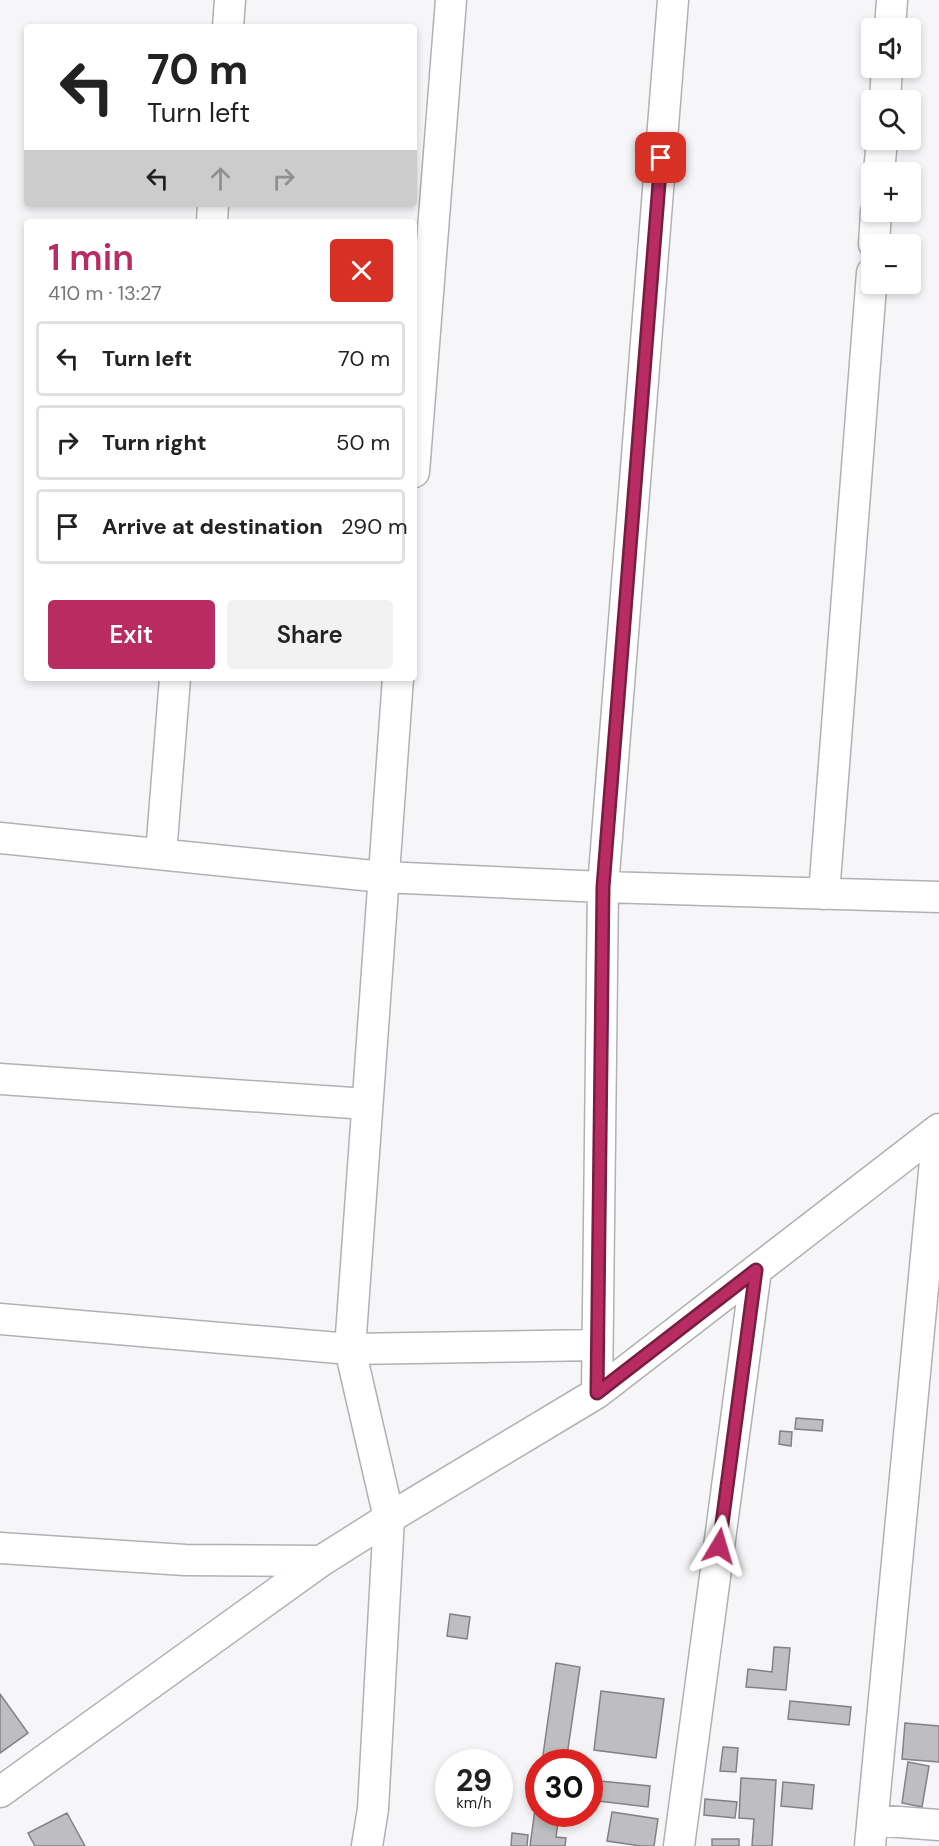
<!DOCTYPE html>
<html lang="en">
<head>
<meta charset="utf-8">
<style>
	:root { --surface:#fff; --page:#f2f2f2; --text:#222; --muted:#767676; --line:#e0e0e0; --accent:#b82c63 }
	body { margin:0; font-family:"DM Sans",sans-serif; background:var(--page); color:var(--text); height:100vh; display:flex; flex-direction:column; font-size:22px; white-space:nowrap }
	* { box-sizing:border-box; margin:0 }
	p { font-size:20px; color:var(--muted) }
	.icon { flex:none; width:33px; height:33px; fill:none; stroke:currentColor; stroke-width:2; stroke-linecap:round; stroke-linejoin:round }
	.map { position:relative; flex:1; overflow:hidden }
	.details { position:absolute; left:24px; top:219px; width:393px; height:462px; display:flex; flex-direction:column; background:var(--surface); border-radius:6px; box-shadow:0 3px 9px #0003 }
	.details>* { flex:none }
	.top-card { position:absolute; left:24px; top:24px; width:393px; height:183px; border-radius:6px; box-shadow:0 3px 9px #0003; background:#fff; color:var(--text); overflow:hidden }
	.buttons { position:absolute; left:861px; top:18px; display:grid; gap:12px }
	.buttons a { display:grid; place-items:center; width:60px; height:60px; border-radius:6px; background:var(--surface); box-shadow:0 3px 9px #0003; font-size:30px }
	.speed { position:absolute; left:435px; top:1749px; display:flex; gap:12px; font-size:30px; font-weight:700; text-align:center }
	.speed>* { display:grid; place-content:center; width:78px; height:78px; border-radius:50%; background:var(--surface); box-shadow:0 3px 9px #0003; line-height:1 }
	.speed small { font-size:15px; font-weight:400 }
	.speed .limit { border:9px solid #d22; background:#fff; color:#111 }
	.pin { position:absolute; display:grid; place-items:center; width:51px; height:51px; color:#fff; margin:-26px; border-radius:12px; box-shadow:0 3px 9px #0006 }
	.me { position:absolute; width:66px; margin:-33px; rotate:7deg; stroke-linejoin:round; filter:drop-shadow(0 0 4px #0008) }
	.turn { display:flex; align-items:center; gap:21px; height:126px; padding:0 24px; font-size:27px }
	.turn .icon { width:78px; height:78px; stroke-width:2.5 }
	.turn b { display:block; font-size:42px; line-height:51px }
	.lanes { display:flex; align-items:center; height:57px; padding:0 24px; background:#0003; justify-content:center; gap:30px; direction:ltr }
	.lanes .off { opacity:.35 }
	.round { display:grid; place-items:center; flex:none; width:63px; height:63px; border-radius:6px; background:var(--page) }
	.summary { display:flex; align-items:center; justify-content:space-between; height:102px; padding:0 24px }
	h1 { font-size:36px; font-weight:600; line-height:45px; color:var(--accent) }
	.primary-button { display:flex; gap:12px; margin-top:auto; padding:12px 24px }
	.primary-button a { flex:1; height:69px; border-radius:6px; background:var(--accent); color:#fff; font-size:24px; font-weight:600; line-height:69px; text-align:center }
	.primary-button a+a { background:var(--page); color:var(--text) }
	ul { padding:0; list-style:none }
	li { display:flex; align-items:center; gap:18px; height:75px; margin:0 12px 9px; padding:0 12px; border:3px solid var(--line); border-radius:6px }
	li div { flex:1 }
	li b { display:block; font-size:22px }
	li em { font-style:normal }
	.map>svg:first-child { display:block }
	.building { fill:#bebec1; stroke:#818284; stroke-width:1.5 }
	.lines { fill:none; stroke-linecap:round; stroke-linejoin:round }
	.minor-casing { stroke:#b1b1b4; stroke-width:33 }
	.minor { stroke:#fff; stroke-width:30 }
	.route-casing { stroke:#781d40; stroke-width:15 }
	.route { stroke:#b82c63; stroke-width:10 }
</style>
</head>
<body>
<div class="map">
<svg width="939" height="1846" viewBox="0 0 939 1846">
	<rect width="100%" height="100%" fill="#f6f6f9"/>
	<!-- building -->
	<path class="building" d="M 796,1418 L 823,1420 L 822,1431 L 795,1429 Z
		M 780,1431 L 792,1432 L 791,1446 L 779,1444 Z
		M 450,1614 L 470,1617 L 467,1639 L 447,1636 Z
		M 774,1647 L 790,1648 L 786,1690 L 746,1687 L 748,1669 L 772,1672 Z
		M 556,1663 L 580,1667 L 566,1762 L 542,1762 Z
		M 601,1691 L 664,1699 L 656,1758 L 594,1750 Z
		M 0,1694 L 28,1733 L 0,1753 Z
		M 790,1701 L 851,1707 L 849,1725 L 788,1719 Z
		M 905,1723 L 939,1726 L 939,1762 L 902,1759 Z
		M 723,1747 L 738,1748 L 736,1772 L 720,1771 Z
		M 908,1762 L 929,1766 L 922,1807 L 902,1803 Z
		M 741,1778 L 776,1780 L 772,1846 L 752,1846 L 754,1819 L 739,1818 Z
		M 590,1780 L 650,1786 L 648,1807 L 590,1800 Z
		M 783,1782 L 814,1785 L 812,1809 L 781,1806 Z
		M 538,1787 L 538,1814 L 559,1814 L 556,1837 L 566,1838 L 565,1846 L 530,1846 Z
		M 705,1799 L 737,1802 L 735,1818 L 704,1815 Z
		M 612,1812 L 658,1819 L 654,1846 L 641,1846 L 607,1841 Z
		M 67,1813 L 85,1846 L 35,1846 L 28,1833 Z
		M 512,1833 L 528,1835 L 527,1846 L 511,1846 Z
		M 712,1839 L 739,1839 L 739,1846 L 712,1846 Z"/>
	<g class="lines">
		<!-- minor casing -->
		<g class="minor-casing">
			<path id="minor" d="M 228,27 L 230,0
				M 890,28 L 892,0
				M 885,100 L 887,68
				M 879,172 L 882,140
				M 212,222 L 213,204
				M 874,244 L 876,212
				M 414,472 L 451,0
				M 0,838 L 383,877 L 603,887 L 939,897
				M 161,854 L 175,678
				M 824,894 L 872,273
				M 0,1079 L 367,1104
				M 0,1319 L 350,1349 L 597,1345
				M 597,1393 L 603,887 L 673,0
				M 0,1548 L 185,1560 L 321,1561
				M 0,1792 L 321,1561 L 389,1518 L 597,1393 L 939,1129
				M 873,1820 L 939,1825
				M 367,1846 L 373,1809 L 389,1518 L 350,1349 L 398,678
				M 679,1846 L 756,1270
				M 870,1846 L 938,1130"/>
		</g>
		<!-- minor -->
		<use href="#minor" class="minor"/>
	</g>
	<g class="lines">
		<!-- route casing -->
		<g class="route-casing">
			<path id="route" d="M 661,158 L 603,887 L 597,1393 L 756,1270 L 719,1546"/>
		</g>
		<!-- route -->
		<use href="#route" class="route"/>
	</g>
</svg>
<div class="buttons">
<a><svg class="icon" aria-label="sound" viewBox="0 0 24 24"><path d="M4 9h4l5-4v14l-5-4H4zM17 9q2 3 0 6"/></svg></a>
<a><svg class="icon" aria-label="search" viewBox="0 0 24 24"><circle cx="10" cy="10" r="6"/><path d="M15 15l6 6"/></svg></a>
<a>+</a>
<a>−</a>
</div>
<div class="speed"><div>29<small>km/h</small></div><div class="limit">30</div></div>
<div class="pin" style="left:661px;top:158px;background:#d93025"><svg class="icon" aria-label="arrive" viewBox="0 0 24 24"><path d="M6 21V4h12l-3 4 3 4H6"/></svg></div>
<svg class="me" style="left:719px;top:1546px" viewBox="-20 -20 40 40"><path d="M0-17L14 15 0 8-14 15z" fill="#b82c63" stroke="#fff" stroke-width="4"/></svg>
<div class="top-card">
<div class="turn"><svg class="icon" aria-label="left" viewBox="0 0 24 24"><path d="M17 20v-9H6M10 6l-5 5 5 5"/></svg><div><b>70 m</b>Turn left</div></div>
<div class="lanes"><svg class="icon" aria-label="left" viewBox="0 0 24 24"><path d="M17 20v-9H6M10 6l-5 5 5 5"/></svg><svg class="icon off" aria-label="ahead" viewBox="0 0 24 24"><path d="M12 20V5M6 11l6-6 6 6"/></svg><svg class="icon off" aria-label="right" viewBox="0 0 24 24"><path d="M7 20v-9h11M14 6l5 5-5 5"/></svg></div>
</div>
<section class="details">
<div class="summary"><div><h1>1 min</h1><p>410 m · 13:27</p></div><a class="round" style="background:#d93025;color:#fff"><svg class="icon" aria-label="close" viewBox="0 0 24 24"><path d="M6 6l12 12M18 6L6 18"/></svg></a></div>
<ul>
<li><svg class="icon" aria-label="left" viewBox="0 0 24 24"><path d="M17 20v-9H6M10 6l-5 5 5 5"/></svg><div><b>Turn left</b></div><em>70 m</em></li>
<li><svg class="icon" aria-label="right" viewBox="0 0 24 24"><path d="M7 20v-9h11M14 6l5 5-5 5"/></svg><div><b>Turn right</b></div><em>50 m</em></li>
<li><svg class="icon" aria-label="arrive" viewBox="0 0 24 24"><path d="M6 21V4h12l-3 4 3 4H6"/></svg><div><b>Arrive at destination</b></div><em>290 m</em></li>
</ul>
<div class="primary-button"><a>Exit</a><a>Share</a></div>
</section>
</div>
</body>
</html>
